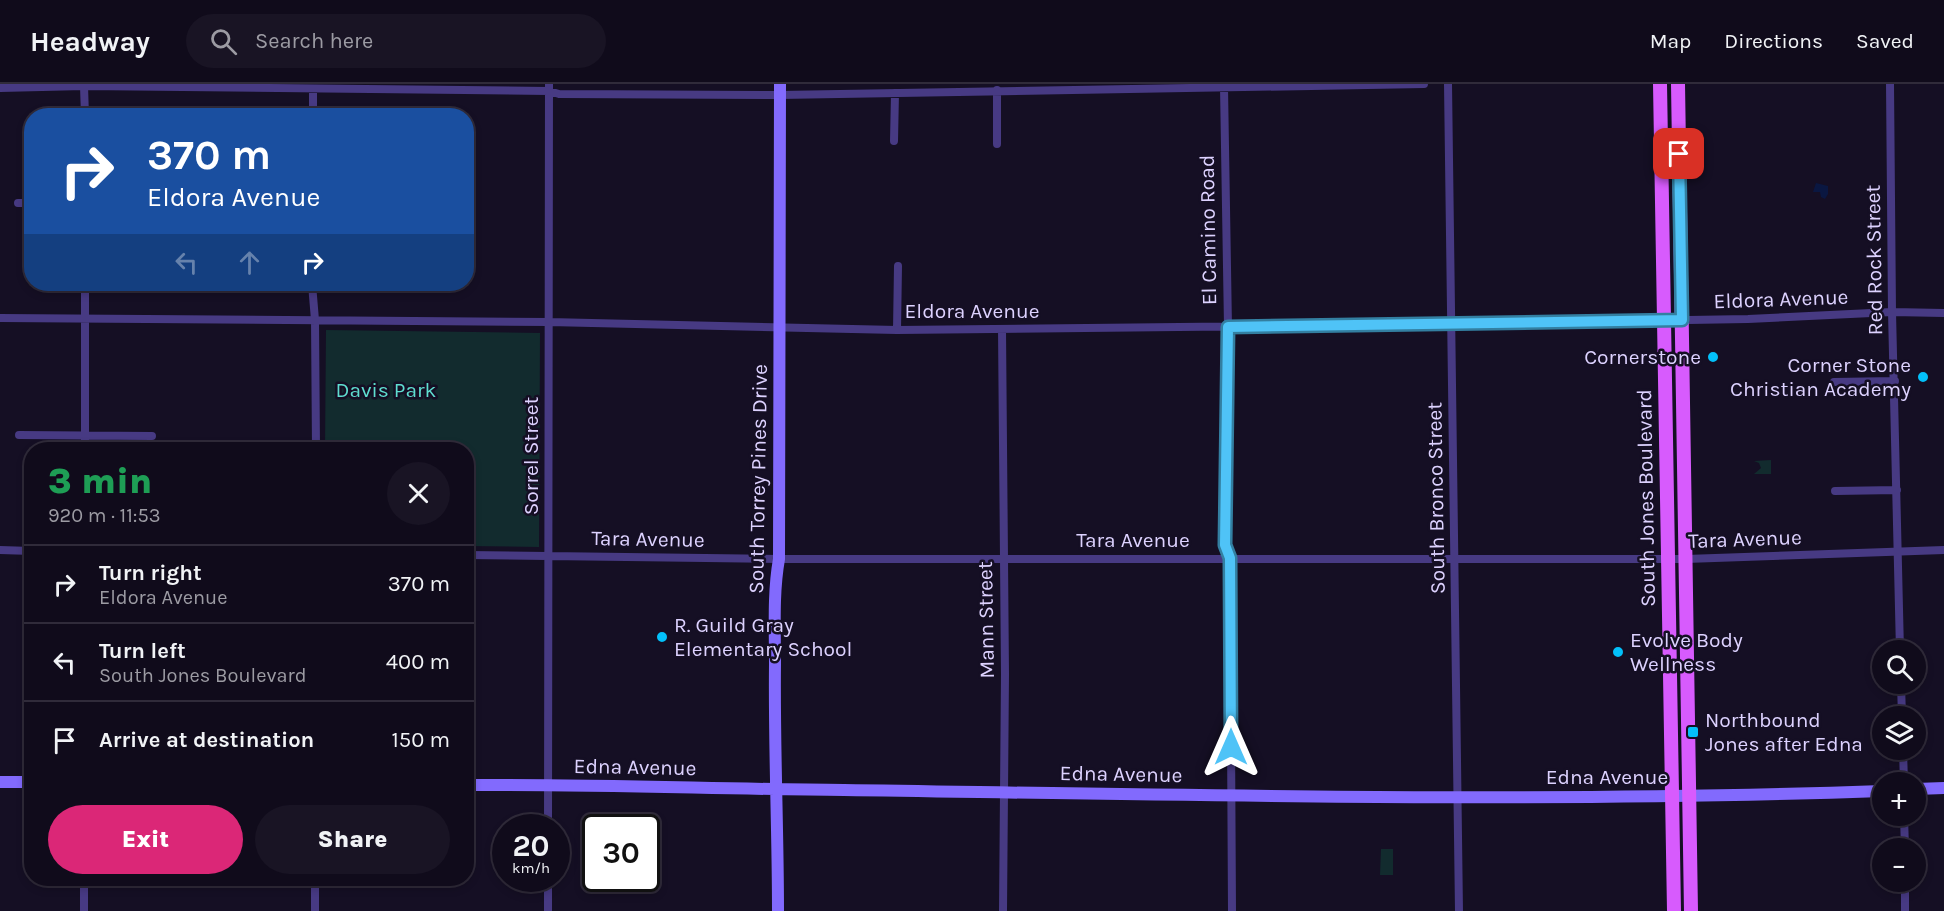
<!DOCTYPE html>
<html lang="en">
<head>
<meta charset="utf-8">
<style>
	:root { --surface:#100b1b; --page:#191424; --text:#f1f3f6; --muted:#9c9ba3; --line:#302b3a; --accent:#db2777 }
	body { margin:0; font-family:Karla,sans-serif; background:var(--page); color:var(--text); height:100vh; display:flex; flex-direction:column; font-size:22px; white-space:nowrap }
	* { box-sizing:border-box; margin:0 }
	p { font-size:20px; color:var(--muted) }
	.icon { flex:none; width:33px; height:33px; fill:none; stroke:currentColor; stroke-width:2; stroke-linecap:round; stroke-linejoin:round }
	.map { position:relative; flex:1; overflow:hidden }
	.side { position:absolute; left:24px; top:358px; width:450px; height:444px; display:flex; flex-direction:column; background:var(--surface); border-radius:24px; box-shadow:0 3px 9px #0003,0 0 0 2px var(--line) }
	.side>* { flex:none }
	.top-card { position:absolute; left:24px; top:24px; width:450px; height:183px; border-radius:24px; box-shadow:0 3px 9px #0003,0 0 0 2px var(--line); background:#1a4fa0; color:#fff; overflow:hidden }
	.controls { position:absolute; left:1872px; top:556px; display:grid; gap:12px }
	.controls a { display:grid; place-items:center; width:54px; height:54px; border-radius:50%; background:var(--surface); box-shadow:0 3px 9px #0003,0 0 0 2px var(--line); font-size:30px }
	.speed { position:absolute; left:492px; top:730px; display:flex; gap:12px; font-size:30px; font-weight:700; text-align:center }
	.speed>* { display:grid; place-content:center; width:78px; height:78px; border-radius:50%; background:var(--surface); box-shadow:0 3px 9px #0003,0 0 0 2px var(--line); line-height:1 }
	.speed small { font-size:15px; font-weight:400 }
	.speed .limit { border:3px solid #111; border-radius:9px; background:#fff; color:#111 }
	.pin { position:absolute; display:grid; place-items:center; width:51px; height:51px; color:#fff; margin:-26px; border-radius:12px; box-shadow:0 3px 9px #0006 }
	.me { position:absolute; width:66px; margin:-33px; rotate:0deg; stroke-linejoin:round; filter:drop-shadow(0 0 4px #0008) }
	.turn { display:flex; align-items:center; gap:21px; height:126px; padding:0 24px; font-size:27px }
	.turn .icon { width:78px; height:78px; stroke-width:2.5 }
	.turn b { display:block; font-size:42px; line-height:51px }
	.lanes { display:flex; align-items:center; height:57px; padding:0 24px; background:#0003; justify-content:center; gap:30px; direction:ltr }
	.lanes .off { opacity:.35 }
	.round { display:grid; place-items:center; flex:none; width:63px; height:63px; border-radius:32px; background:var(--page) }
	.summary { display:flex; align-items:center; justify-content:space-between; height:102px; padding:0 24px }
	h1 { font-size:36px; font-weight:800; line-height:45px; color:#1e9e55 }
	.cta { display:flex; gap:12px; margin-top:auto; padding:12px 24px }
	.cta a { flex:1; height:69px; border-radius:36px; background:var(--accent); color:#fff; font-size:24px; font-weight:800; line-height:69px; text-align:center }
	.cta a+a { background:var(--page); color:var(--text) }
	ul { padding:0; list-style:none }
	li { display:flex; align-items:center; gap:18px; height:78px; padding:0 24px; border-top:2px solid var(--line) }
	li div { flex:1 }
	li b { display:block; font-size:22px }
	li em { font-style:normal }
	header { display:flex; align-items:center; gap:36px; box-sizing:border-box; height:84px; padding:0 30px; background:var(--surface); border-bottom:2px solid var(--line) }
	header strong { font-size:28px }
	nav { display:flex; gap:33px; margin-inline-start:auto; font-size:21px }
	.search { width:420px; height:54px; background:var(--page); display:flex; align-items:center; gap:15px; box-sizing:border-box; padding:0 21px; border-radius:33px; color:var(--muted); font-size:22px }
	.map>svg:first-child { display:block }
	.green { fill:#122b2e }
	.water { fill:#0a1741 }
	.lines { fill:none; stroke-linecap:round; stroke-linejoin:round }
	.street { stroke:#473a83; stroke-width:8 }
	.secondary { stroke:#826afd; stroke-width:12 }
	.primary { stroke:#d75bfd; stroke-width:14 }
	.route-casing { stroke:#337fa1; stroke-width:15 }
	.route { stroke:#4fc3f7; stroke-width:10 }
	.poi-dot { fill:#03c0fa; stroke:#150f24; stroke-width:2 }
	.labels { text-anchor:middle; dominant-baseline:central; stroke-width:5; stroke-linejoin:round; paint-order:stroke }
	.street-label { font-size:21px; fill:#ddd2ff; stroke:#150f24 }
	.poi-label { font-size:21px; fill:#ddd2ff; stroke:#150f24; text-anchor:start }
	.park-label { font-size:21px; fill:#5fded0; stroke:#150f24 }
</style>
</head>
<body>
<header>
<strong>Headway</strong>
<div class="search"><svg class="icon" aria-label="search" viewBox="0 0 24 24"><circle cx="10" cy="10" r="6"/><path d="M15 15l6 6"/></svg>Search here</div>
<nav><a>Map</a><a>Directions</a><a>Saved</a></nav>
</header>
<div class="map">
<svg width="1944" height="827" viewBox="0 0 1944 827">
	<rect width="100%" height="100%" fill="#150f24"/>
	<!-- green -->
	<path class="green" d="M 326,246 L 540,249 L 539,463 L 467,462 L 466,366 L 325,366 Z
		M 1771,376 L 1771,390 L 1754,390 L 1761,384 L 1759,379 L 1754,377 Z
		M 1381,765 L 1393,765 L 1393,791 L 1380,791 Z"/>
	<!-- water -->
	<path class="water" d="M 1816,99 L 1828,102 L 1828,110 L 1825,115 L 1821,113 L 1820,108 L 1813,108 Z"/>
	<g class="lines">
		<!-- street -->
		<path class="street" d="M 1448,0 L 1459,827
			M 1890,0 L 1892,228 L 1900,567
			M 84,2 L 85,32
			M 1224,3 L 1228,243 L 1225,461 L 1230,474 L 1232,827
			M 0,4 L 84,2 L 549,7 L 559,10 L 780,11 L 1424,0
			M 313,32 L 313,5
			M 894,57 L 895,9
			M 997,60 L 997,6
			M 18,119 L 32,119
			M 312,200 L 315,236 L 316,366
			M 0,234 L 549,238 L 897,246 L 1452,240 L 1748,235 L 1892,228 L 1944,229
			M 1002,245 L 1005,590 L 1003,827
			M 897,246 L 898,182
			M 1834,298 L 1895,297
			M 19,351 L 152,352
			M 85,366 L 85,200
			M 1835,407 L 1897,406
			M 0,466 L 32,467
			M 466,471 L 779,475 L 1686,475 L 1944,466
			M 1901,600 L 1902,633
			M 1903,666 L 1904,699
			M 1904,732 L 1905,765
			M 548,744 L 549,0
			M 84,795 L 84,827
			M 548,795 L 548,827
			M 1905,798 L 1905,827
			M 315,827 L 315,795"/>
		<!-- secondary -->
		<path class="secondary" d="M 0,698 L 32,698
			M 466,701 C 592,700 718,705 844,706 C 1190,711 1537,719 1882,707
			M 1916,705 L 1944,704
			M 778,827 C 778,744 774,662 775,580 C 775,545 773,509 779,475 L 780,0"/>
		<!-- primary -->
		<path class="primary" d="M 1660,0 L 1674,827
			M 1678,0 L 1691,827"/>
	</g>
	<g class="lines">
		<!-- route casing -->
		<g class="route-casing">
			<path id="route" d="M 1231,663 L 1230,474 L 1225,461 L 1228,243 L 1682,236 L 1679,70"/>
		</g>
		<!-- route -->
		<use href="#route" class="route"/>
	</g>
	<!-- markers -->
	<g class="poi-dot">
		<circle cx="1713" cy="273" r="6"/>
		<circle cx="1923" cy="293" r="6"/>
		<circle cx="662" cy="553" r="6"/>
		<circle cx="1618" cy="568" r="6"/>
		<rect x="1687" y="642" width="12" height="12" rx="3"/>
	</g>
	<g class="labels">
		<!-- street labels -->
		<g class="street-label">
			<text transform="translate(1208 146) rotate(-91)">El Camino Road</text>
			<text transform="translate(1874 176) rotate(-91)">Red Rock Street</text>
			<text transform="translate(1781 215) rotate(-2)">Eldora Avenue</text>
			<text x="972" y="227">Eldora Avenue</text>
			<text transform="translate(531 372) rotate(-90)">Sorrel Street</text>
			<text transform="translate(758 395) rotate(-89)">South Torrey Pines Drive</text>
			<text transform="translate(1436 414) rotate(-91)">South Bronco Street</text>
			<text transform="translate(1646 414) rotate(-91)">South Jones Boulevard</text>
			<text transform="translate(648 455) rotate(1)">Tara Avenue</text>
			<text transform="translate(1745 455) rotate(-2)">Tara Avenue</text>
			<text x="1133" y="456">Tara Avenue</text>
			<text transform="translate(986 536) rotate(-91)">Mann Street</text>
			<text transform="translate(635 683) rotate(1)">Edna Avenue</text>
			<text transform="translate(1121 690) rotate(1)">Edna Avenue</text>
			<text x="1607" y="693">Edna Avenue</text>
		</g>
		<!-- poi labels -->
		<g class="poi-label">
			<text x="1701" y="273" text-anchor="end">Cornerstone</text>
			<text x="1911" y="281" text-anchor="end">Corner Stone<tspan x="1911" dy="24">Christian Academy</tspan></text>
			<text x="674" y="541">R. Guild Gray<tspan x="674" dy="24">Elementary School</tspan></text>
			<text x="1630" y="556">Evolve Body<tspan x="1630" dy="24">Wellness</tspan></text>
			<text x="1705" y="636">Northbound<tspan x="1705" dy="24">Jones after Edna</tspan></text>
		</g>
		<!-- park labels -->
		<g class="park-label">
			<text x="386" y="306">Davis Park</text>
		</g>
	</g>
</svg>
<div class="controls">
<a><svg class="icon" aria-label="search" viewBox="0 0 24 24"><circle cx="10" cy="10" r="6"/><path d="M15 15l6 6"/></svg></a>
<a><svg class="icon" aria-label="layers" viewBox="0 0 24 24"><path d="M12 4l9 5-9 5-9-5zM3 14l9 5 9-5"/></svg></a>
<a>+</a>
<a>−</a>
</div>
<div class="speed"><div>20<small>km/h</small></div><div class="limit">30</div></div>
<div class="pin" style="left:1679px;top:70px;background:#d93025"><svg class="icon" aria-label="arrive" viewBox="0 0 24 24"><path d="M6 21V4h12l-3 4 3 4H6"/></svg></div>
<svg class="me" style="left:1231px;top:663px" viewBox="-20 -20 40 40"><path d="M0-17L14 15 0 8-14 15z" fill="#4fc3f7" stroke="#fff" stroke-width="4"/></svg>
<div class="top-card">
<div class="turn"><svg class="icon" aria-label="right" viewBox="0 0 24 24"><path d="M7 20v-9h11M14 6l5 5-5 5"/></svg><div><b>370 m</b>Eldora Avenue</div></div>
<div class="lanes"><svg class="icon off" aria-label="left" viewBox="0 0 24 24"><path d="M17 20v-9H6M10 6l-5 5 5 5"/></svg><svg class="icon off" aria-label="ahead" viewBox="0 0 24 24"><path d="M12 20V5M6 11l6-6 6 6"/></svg><svg class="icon" aria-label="right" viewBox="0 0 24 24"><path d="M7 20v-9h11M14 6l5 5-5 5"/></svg></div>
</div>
<section class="side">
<div class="summary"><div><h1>3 min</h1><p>920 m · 11:53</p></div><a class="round"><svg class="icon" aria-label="close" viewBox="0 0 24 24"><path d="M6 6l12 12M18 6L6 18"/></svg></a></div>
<ul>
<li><svg class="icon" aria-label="right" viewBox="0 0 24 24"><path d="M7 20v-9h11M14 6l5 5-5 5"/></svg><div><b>Turn right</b><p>Eldora Avenue</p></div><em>370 m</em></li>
<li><svg class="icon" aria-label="left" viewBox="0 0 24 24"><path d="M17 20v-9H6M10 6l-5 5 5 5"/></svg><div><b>Turn left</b><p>South Jones Boulevard</p></div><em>400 m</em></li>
<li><svg class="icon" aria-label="arrive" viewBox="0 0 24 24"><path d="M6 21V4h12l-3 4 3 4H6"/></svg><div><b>Arrive at destination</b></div><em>150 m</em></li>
</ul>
<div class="cta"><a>Exit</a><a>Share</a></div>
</section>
</div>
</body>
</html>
